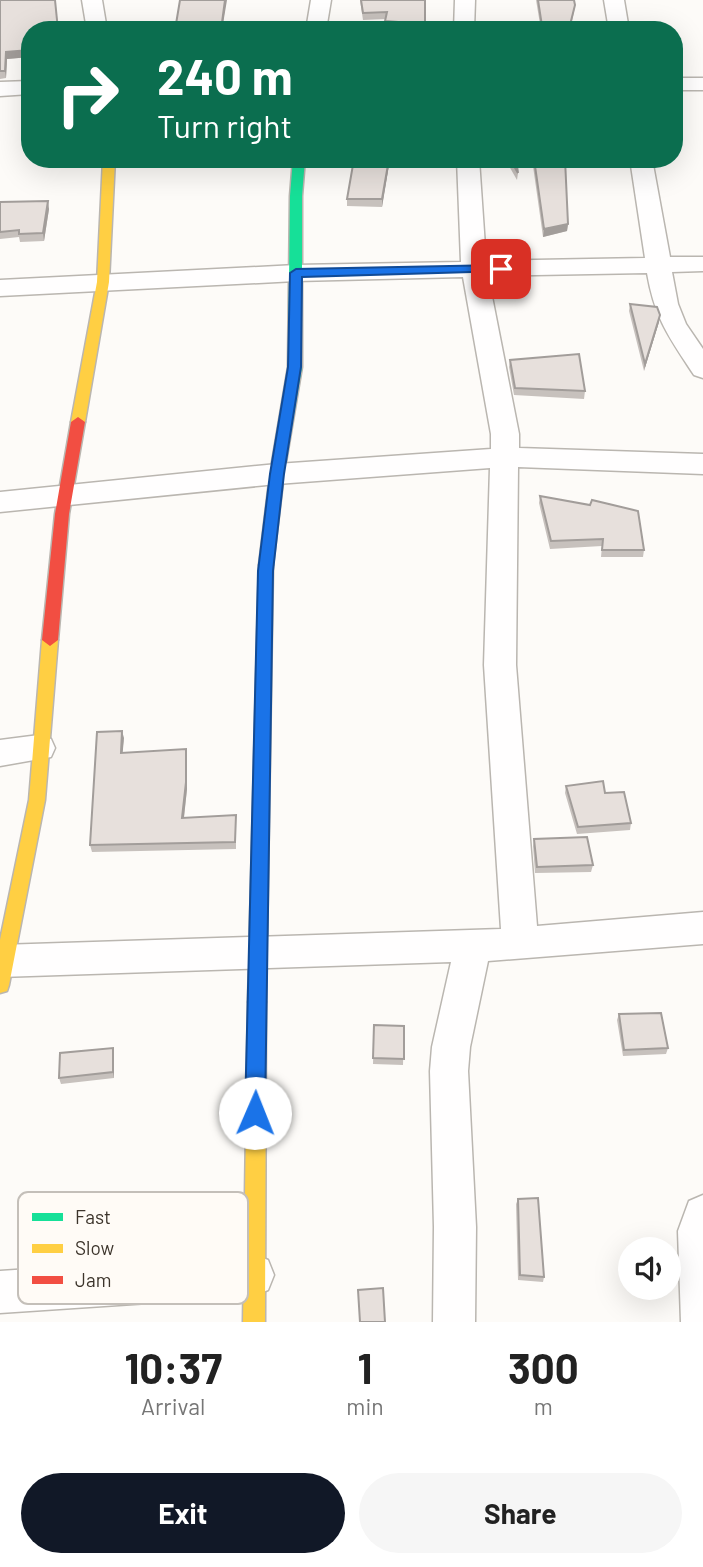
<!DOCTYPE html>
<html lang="en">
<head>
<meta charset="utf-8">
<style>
	:root { --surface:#fff; --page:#f6f6f6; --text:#222; --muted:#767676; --accent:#111827 }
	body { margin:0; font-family:Barlow,sans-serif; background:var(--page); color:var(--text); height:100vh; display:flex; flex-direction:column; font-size:26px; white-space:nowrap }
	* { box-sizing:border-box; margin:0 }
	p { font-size:23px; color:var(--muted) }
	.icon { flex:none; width:38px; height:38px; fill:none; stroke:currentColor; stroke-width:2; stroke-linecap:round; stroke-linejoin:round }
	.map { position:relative; height:1322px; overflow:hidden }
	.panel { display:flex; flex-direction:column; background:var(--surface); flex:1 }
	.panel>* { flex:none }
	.banner { position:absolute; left:21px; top:21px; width:662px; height:147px; border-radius:28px; box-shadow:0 7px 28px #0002; background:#0b6e4f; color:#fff; overflow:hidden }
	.fabs { position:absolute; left:618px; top:1237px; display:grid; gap:14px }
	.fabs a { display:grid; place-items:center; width:63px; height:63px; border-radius:50%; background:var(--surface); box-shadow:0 7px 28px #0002; font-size:35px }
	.pin { position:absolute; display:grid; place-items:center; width:60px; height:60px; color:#fff; margin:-30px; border-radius:14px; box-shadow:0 4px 10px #0006 }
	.me { position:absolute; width:77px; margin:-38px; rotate:1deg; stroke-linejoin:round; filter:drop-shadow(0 0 5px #0008) }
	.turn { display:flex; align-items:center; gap:24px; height:147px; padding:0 21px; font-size:32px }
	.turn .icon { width:91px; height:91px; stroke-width:2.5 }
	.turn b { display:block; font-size:49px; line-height:60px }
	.eta { display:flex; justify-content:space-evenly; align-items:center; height:119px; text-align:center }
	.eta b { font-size:42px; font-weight:700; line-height:49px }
	.action { display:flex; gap:14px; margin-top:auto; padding:14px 21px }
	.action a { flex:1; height:80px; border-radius:42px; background:var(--accent); color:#fff; font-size:28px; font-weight:700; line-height:80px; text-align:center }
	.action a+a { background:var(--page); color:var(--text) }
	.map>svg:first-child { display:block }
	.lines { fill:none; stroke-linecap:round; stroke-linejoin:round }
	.street-casing { stroke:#bab6b0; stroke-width:3 }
	.fast-casing { stroke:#bab6b0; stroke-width:3 }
	.slow-casing { stroke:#bab6b0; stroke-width:3 }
	.jam-casing { stroke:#bab6b0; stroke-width:3 }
	.street { fill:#fffefe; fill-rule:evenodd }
	.fast { fill:#16e098; fill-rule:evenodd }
	.slow { fill:#ffcf43; fill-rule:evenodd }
	.jam { fill:#f24e42; fill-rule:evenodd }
	.wall { fill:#c7c1bd }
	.shaded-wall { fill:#a29d9a }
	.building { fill:#e7e0dc; stroke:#a29d9a; stroke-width:2 }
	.route { fill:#1a73e8; stroke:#114b97; stroke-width:2 }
	.key { fill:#fffbf6; stroke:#c4bfb9; stroke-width:2 }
	.key-label { font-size:19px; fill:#3c342b }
</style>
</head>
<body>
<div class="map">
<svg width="703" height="1322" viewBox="0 0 703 1322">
	<rect width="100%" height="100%" fill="#fdfbf8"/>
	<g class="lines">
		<!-- street casing -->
		<g class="street-casing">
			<path id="street" d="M 82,0 L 102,0 L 107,30 L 87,30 Z
				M 311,0 L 331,0 L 326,30 L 306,30 Z
				M 455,0 L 475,0 L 474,30 L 454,30 Z
				M 604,0 L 624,0 L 629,30 L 609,30 Z
				M 674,78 L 703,78 L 703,90 L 674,90 Z
				M 30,81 L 30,94 L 0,96 L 0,82 Z
				M 457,159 L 479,159 L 486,261 L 645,258 L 630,159 L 652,159 L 670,257 L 703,257 L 703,271 L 672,272 L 678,304 L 686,324 L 703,349 L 703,378 L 694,375 C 669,337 655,319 647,273 L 488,276 L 519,434 L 519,448 L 703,454 L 703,474 L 518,467 L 516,665 L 537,926 L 703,912 L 703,944 L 488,961 L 470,1047 L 468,1071 L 476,1227 L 475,1322 L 433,1322 L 434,1227 L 430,1071 L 432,1047 L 451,962 L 0,977 L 0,945 L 501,929 L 484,665 L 490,468 L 277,484 L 0,512 L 0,492 L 277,464 L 491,449 L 491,434 L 463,277 L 296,281 L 0,296 L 0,280 L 296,265 L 461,262 Z
				M 39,735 L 51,739 L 55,748 L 51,757 L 0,766 L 0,740 Z
				M 703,1195 L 703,1322 L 681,1322 L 678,1231 L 689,1201 Z
				M 253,1254 L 268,1260 L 274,1275 L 268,1290 L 253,1296 L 0,1313 L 0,1271 Z"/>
		</g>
		<!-- fast casing -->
		<g class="fast-casing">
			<path id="fast" d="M 293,159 L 305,159 L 302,196 L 302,367 L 284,474 L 273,565 L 266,570 L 259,565 L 270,474 L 288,367 L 290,196 Z"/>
		</g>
		<!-- slow casing -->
		<g class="slow-casing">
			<path id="slow" d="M 103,159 L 115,159 L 109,282 L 85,422 L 78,427 L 71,422 L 97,282 Z
				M 50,634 L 58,640 L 45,800 L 9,985 L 7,991 L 0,993 L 0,940 L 29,800 L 42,640 Z
				M 257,994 L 264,996 L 266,1002 L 265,1322 L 243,1322 L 248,1002 L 250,996 Z"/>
		</g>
		<!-- jam casing -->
		<g class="jam-casing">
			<path id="jam" d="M 78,417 L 85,422 L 69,514 L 58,640 L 50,646 L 42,640 L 55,514 L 71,422 Z
				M 266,560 L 273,565 L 266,1002 L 264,1008 L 257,1010 L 250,1008 L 248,1002 L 259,565 Z"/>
		</g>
		<!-- street -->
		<use href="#street" class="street"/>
		<!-- fast -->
		<use href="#fast" class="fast"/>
		<!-- slow -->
		<use href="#slow" class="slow"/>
		<!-- jam -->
		<use href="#jam" class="jam"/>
	</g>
	<!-- wall -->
	<path class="wall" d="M 0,0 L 30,30 L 30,57 L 7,59 L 6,78 L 0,79 Z
		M 360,0 L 425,0 L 425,30 L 385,28 L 386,19 L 363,20 Z
		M 536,0 L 574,0 L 575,5 L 574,12 L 570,30 L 541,30 Z
		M 390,159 L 382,207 L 347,206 L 347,199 Z
		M 505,159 L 516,159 L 518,173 L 517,180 Z
		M 532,159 L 565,159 L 568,224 L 567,231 L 543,237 Z
		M 405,160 L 448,160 L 447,168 L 405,167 Z
		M 0,202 L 49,209 L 44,241 L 20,242 L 19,237 L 0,239 Z
		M 630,304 L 659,322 L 644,371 L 629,311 Z
		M 510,360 L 585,391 L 584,399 L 514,395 L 509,367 Z
		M 540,496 L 644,550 L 643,557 L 601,557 L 602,546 L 550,549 L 539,503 Z
		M 124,738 L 122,753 L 186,749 L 187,789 L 184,818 L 236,821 L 236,849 L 92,852 L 90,845 Z
		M 566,786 L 605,793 L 631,823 L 630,830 L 577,834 L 565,793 Z
		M 534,839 L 593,865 L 591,872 L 535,873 L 533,846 Z
		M 619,1014 L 668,1048 L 666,1054 L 623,1056 L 617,1020 Z
		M 374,1025 L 404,1026 L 403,1065 L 373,1064 Z
		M 113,1048 L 114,1054 L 114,1078 L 61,1084 L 59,1078 Z
		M 518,1199 L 544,1277 L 543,1282 L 518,1280 L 516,1204 Z"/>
	<!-- shaded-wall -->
	<path class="shaded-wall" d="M 225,0 L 227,0 L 222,30 L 221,30 Z
		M 30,50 L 30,57 L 7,59 L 6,78 L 5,71 L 6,52 Z
		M 389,159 L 390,159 L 382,207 L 382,199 Z
		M 48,201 L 49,209 L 44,241 L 43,233 Z
		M 568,224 L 567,231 L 543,237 L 544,229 Z
		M 660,315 L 659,322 L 644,371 L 645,364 Z
		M 122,731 L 124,738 L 122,760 L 121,753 Z
		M 186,749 L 187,789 L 183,825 L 182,818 Z
		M 113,1048 L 114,1054 L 114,1078 L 113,1072 Z"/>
	<!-- building -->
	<path class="building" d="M 0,0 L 55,0 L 58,30 L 30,30 L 30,50 L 6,52 L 5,71 L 0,71 Z
		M 180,0 L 225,0 L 221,30 L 175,30 Z
		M 361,0 L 425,0 L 425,24 L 385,21 L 387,12 L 363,13 Z
		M 538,0 L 574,0 L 575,5 L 569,29 L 542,26 Z
		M 354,159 L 389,159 L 382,199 L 347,199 Z
		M 405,159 L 448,159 L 448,160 L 405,160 Z
		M 510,159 L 516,159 L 518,173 Z
		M 534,159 L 565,159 L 568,224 L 544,229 Z
		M 48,201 L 43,233 L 19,234 L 19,230 L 0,232 L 0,202 Z
		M 630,304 L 657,307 L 660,315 L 645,364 Z
		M 579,354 L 585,391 L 515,388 L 510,360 Z
		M 540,496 L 590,505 L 592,500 L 638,511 L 644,550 L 602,550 L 603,539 L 551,541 Z
		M 122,731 L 121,753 L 186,749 L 186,782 L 182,818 L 236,815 L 235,842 L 90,845 L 97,732 Z
		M 603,781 L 605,793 L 624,792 L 631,823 L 578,827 L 566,786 Z
		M 587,837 L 593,865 L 537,867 L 534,839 Z
		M 661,1013 L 668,1048 L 624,1050 L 619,1014 Z
		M 374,1025 L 404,1026 L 404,1059 L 373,1058 Z
		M 113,1048 L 113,1072 L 59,1078 L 60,1053 Z
		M 538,1198 L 544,1277 L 520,1275 L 518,1199 Z
		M 383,1288 L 385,1322 L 360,1322 L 358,1290 Z"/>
	<!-- route -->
	<path class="route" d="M 501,265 L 505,266 L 505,271 L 302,277 L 301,367 L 284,474 L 273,571 L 265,1113 L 262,1120 L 255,1123 L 248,1120 L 245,1113 L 258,571 L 270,474 L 288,367 L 290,273 L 296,269 Z"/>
	<!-- legend -->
	<rect x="18" y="1192" width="230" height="112" rx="10" class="key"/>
	<rect x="32" y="1213" width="31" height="8" fill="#16e098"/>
	<rect x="32" y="1244" width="31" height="9" fill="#ffcf43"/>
	<rect x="32" y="1276" width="31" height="8" fill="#f24e42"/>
	<g class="key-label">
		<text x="75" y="1224">Fast</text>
		<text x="75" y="1255">Slow</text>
		<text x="75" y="1287">Jam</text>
	</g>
</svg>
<div class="fabs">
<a><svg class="icon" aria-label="sound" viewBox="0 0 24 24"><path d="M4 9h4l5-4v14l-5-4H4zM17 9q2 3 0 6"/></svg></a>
</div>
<div class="pin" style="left:501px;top:269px;background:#d93025"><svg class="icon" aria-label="arrive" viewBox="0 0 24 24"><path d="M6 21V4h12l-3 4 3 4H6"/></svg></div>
<svg class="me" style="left:255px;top:1113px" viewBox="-20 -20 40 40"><circle r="19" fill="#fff"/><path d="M0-13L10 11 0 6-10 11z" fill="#1a73e8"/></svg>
<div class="banner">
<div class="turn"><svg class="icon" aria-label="right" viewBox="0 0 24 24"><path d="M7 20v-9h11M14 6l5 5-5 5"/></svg><div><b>240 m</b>Turn right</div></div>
</div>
</div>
<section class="panel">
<div class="eta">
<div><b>10:37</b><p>Arrival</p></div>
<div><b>1</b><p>min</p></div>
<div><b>300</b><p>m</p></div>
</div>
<div class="action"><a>Exit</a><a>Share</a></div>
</section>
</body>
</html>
